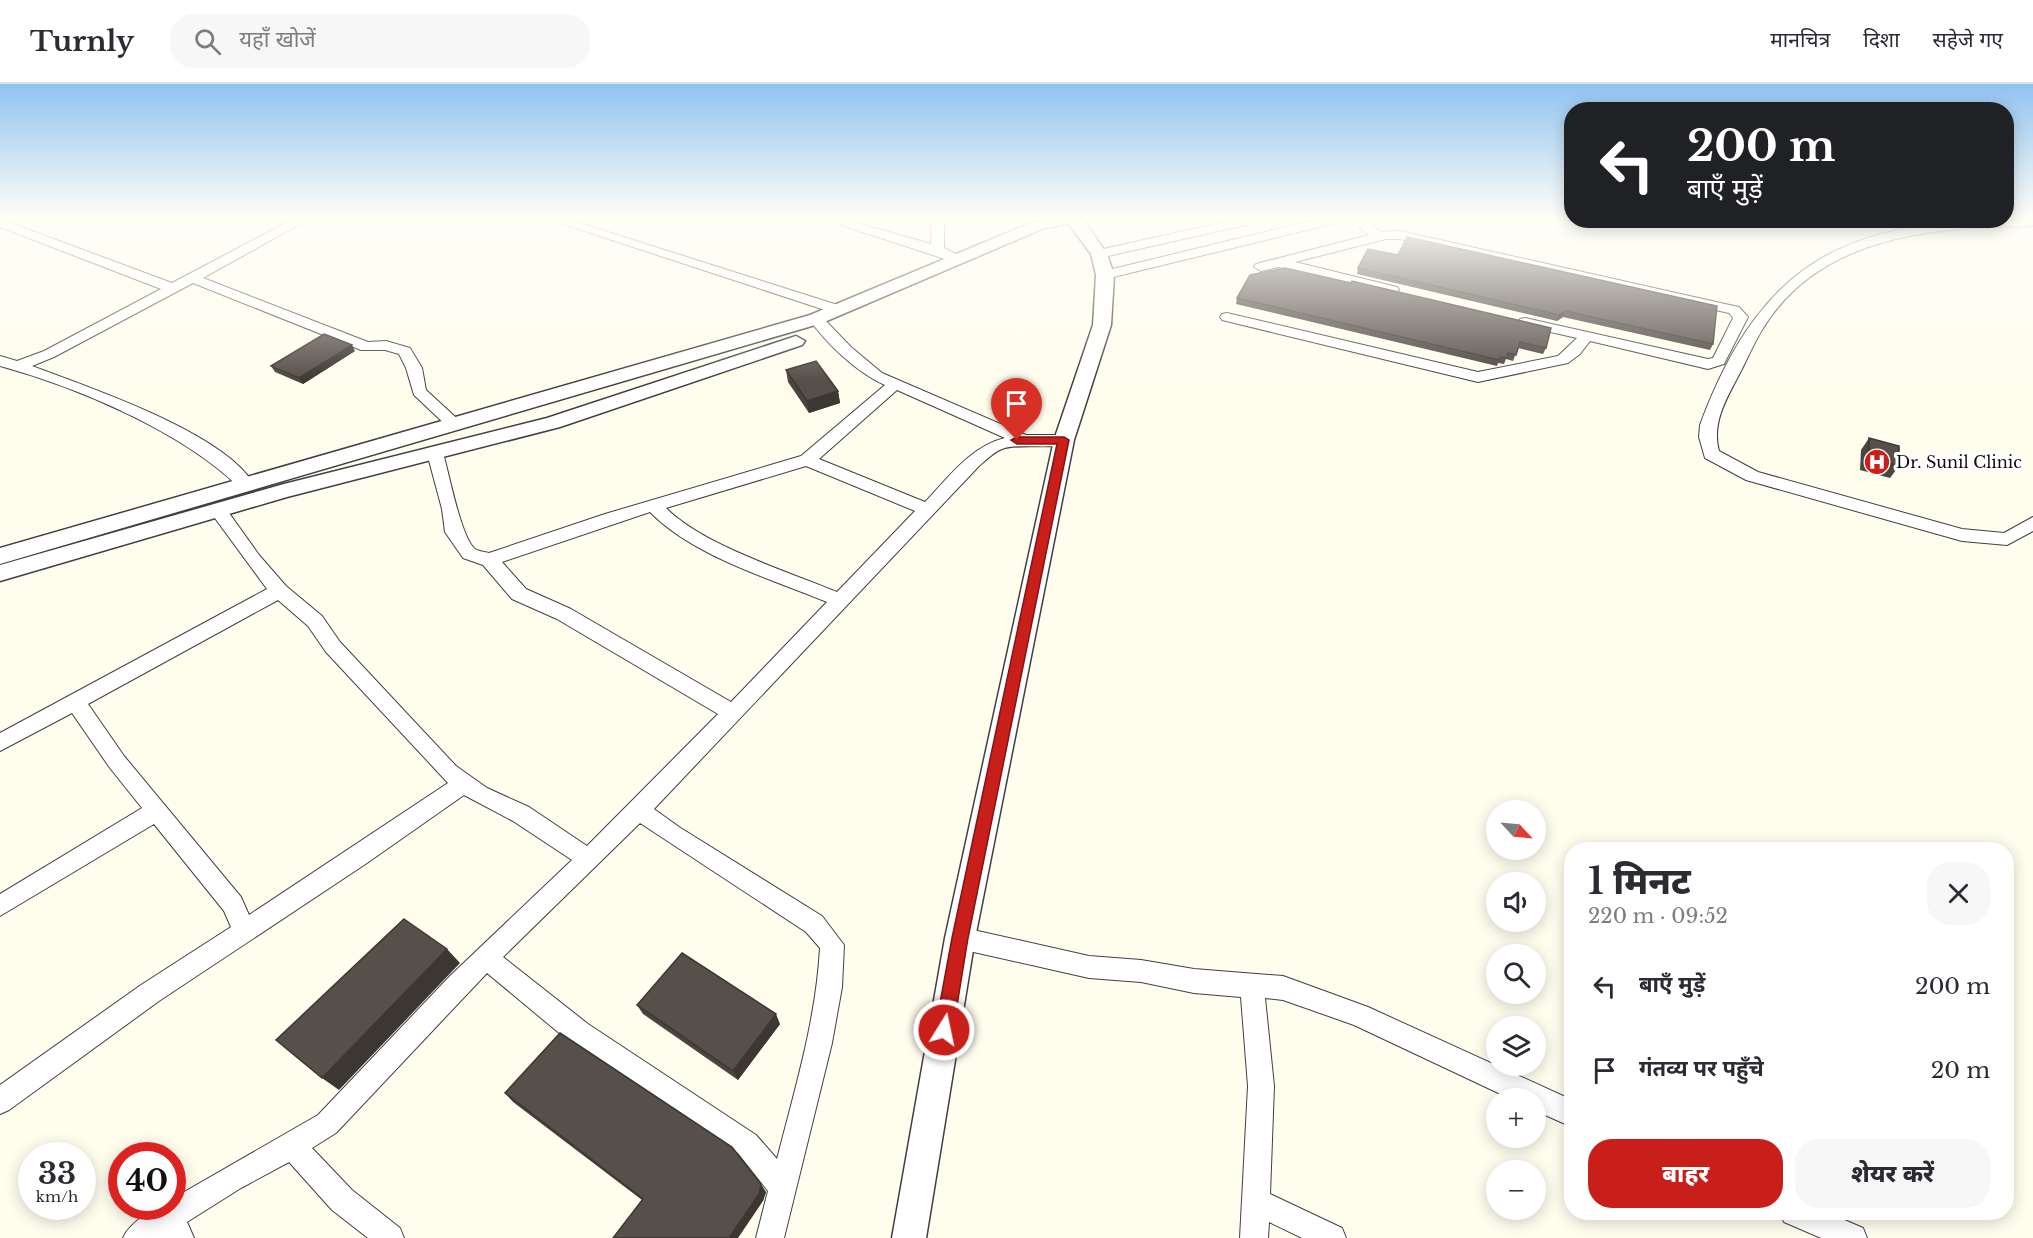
<!DOCTYPE html>
<html lang="hi">
<head>
<meta charset="utf-8">
<style>
	:root { --surface:#fff; --page:#f7f7f7; --text:#2b2b33; --muted:#7c7c81; --line:#e1e1e2; --accent:#c81f1b }
	body { margin:0; font-family:"Libre Baskerville","Noto Sans Devanagari",serif; background:var(--page); color:var(--text); height:100vh; display:flex; flex-direction:column; font-size:22px; white-space:nowrap }
	* { box-sizing:border-box; margin:0 }
	p { font-size:20px; color:var(--muted) }
	.icon { flex:none; width:33px; height:33px; fill:none; stroke:currentColor; stroke-width:2; stroke-linecap:round; stroke-linejoin:round }
	.map { position:relative; flex:1; overflow:hidden }
	.drawer { position:absolute; left:1564px; top:758px; width:450px; height:378px; display:flex; flex-direction:column; background:var(--surface); border-radius:24px; box-shadow:0 3px 15px #0003 }
	.drawer>* { flex:none }
	.banner { position:absolute; left:1564px; top:18px; width:450px; height:126px; border-radius:24px; box-shadow:0 3px 15px #0003; background:#202124; color:#fff; overflow:hidden }
	.needle { width:39px; rotate:116deg }
	.fabs { position:absolute; left:1486px; top:716px; display:grid; gap:12px }
	.fabs a { display:grid; place-items:center; width:60px; height:60px; border-radius:50%; background:var(--surface); box-shadow:0 3px 15px #0003; font-size:30px }
	.speed { position:absolute; left:18px; top:1058px; display:flex; gap:12px; font-size:30px; font-weight:700; text-align:center }
	.speed>* { display:grid; place-content:center; width:78px; height:78px; border-radius:50%; background:var(--surface); box-shadow:0 3px 15px #0003; line-height:1 }
	.speed small { font-size:15px; font-weight:400 }
	.speed .limit { border:9px solid #d22; background:#fff; color:#111 }
	.pin { position:absolute; display:grid; place-items:center; width:51px; height:51px; color:#fff; margin:-62px -26px; border-radius:50% 50% 50% 0; rotate:-45deg; box-shadow:0 0 6px #0007 }
	.pin .icon { rotate:45deg }
	.me { position:absolute; width:66px; margin:-33px; rotate:10deg; stroke-linejoin:round; filter:drop-shadow(0 0 4px #0008) }
	.turn { display:flex; align-items:center; gap:21px; height:126px; padding:0 24px; font-size:27px }
	.turn .icon { width:78px; height:78px; stroke-width:2.5 }
	.turn b { display:block; font-size:42px; line-height:51px }
	.round { display:grid; place-items:center; flex:none; width:63px; height:63px; border-radius:24px; background:var(--page) }
	.overview { display:flex; align-items:center; justify-content:space-between; height:102px; padding:0 24px }
	h1 { font-size:36px; font-weight:800; line-height:45px }
	.cta { display:flex; gap:12px; margin-top:auto; padding:12px 24px }
	.cta a { flex:1; height:69px; border-radius:24px; background:var(--accent); color:#fff; font-size:24px; font-weight:800; line-height:69px; text-align:center }
	.cta a+a { background:var(--page); color:var(--text) }
	ul { padding:0; list-style:none }
	li { display:flex; align-items:center; gap:18px; height:84px; padding:0 24px }
	li div { flex:1 }
	li b { display:block; font-size:22px }
	li em { font-style:normal }
	header { display:flex; align-items:center; gap:36px; box-sizing:border-box; height:84px; padding:0 30px; background:var(--surface); border-bottom:2px solid var(--line) }
	header strong { font-size:28px }
	nav { display:flex; gap:33px; margin-inline-start:auto; font-size:21px }
	.search { width:420px; height:54px; background:var(--page); display:flex; align-items:center; gap:15px; box-sizing:border-box; padding:0 21px; border-radius:24px; color:var(--muted); font-size:22px }
	.map>svg:first-child { display:block }
	.lines { fill:none; stroke-linecap:round; stroke-linejoin:round }
	.minor-casing { stroke:#404040; stroke-width:2 }
	.tertiary-casing { stroke:#404040; stroke-width:3 }
	.minor { fill:#fff; fill-rule:evenodd }
	.tertiary { fill:#fff; fill-rule:evenodd }
	.wall { fill:#4b443f }
	.shaded-wall { fill:#3d3733 }
	.building { fill:#574f49; stroke:#3d3733; stroke-width:1.5 }
	.route { fill:#c81f1b; stroke:#821412; stroke-width:1.5 }
	.labels { text-anchor:middle; dominant-baseline:central; stroke-width:6; stroke-linejoin:round; paint-order:stroke }
	.poi-label { font-size:16px; fill:#0d0d0d; stroke:#fff; text-anchor:start }
</style>
</head>
<body>
<header>
<strong>Turnly</strong>
<div class="search"><svg class="icon" aria-label="search" viewBox="0 0 24 24"><circle cx="10" cy="10" r="6"/><path d="M15 15l6 6"/></svg>यहाँ खोजें</div>
<nav><a>मानचित्र</a><a>दिशा</a><a>सहेजे गए</a></nav>
</header>
<div class="map">
<svg width="2033" height="1154" viewBox="0 0 2033 1154">
	<rect width="100%" height="100%" fill="#fffdee"/>
	<g class="lines">
		<!-- minor casing -->
		<g class="minor-casing">
			<path id="minor" d="M 0,135 L 172,199 L 293,135 L 309,135 L 203,194 L 368,258 L 386,257 L 410,264 L 422,284 L 426,306 L 463,340 L 461,344 L 449,344 L 414,311 L 406,284 L 399,270 L 385,266 L 361,266 L 193,199 L 54,273 L 32,282 C 88,303 222,348 253,399 L 251,403 L 239,403 C 181,347 77,303 0,282 L 0,272 L 17,277 L 44,267 L 161,205 L 0,143 Z
				M 548,135 L 567,135 L 844,223 L 846,226 L 839,230 L 834,229 Z
				M 823,135 L 843,135 L 931,160 L 932,135 L 944,135 L 944,164 L 966,175 L 959,179 L 954,178 Z
				M 1237,135 L 1260,135 L 1254,139 L 1099,174 L 1092,170 L 1099,166 Z
				M 1319,135 L 1341,135 L 1340,138 L 1105,195 L 1098,191 L 1100,188 Z
				M 1348,135 L 1363,135 L 1382,148 L 1400,147 L 1734,222 L 1739,223 L 1748,233 L 1724,280 L 1708,285 L 1590,257 L 1580,270 L 1568,279 L 1478,298 L 1222,236 L 1220,233 L 1222,230 L 1227,229 L 1478,288 L 1558,272 L 1577,254 L 1520,241 L 1518,238 L 1520,235 L 1525,234 L 1708,275 L 1713,274 L 1733,234 L 1729,229 L 1400,155 L 1386,155 L 1295,178 L 1397,203 L 1399,206 L 1392,210 L 1278,183 L 1261,187 L 1254,183 L 1256,180 L 1369,151 Z
				M 2033,135 L 2033,142 C 1934,143 1819,151 1762,246 C 1754,259 1748,273 1741,287 C 1728,312 1711,338 1719,367 L 1758,388 L 1962,445 L 2004,449 L 2033,433 L 2033,447 L 2007,461 L 1962,457 L 1746,396 L 1705,374 L 1699,353 L 1700,341 C 1765,165 1859,135 2033,135 Z
				M 816,231 L 821,232 L 851,263 L 882,289 L 1026,351 L 1064,351 L 1072,356 C 1063,368 1019,358 1002,365 C 994,368 986,376 979,382 L 654,725 L 679,743 L 822,832 L 844,861 L 842,903 L 832,959 L 784,1154 L 756,1154 L 768,1107 L 738,1069 L 570,958 L 487,889 L 336,1049 L 312,1064 L 352,1106 L 400,1144 L 404,1154 L 368,1154 L 332,1126 L 289,1078 L 241,1104 L 187,1138 L 194,1154 L 123,1154 C 130,1138 155,1122 172,1122 L 172,1115 L 318,1031 L 450,892 L 572,776 L 513,737 L 464,711 L 367,779 L 159,917 L 9,1026 L 0,1030 L 0,1001 L 141,901 L 231,843 L 224,827 L 154,740 L 0,832 L 0,810 L 142,724 L 110,684 L 72,629 L 0,667 L 0,649 L 267,505 L 209,426 L 218,420 L 224,422 L 259,471 L 286,502 L 322,532 L 340,558 L 456,682 L 487,704 L 529,723 L 587,762 L 718,630 L 557,535 L 512,515 L 483,481 L 463,474 L 445,448 L 442,425 L 427,369 L 435,364 L 443,369 C 449,389 461,454 475,465 C 478,467 485,468 489,469 L 605,430 L 801,372 L 885,301 C 856,288 827,260 809,235 ZM 897,306 L 1005,354 C 971,362 948,394 925,418 L 819,375 ZM 806,382 L 915,427 L 837,508 C 787,487 704,462 666,424 ZM 650,428 C 693,472 771,495 827,518 L 731,618 L 571,525 L 526,505 L 502,478 ZM 278,516 L 308,542 L 326,568 L 448,699 L 249,831 L 241,813 L 124,672 L 88,620 ZM 640,739 L 806,848 L 820,864 C 816,936 795,1005 777,1075 L 756,1051 L 588,940 L 503,873 Z
				M 960,843 L 1089,872 L 1141,876 L 1194,885 L 1283,892 L 1368,923 L 1572,1016 L 1572,1043 L 1536,1027 L 1536,1014 L 1509,1014 L 1354,941 L 1283,916 L 1265,914 L 1274,1002 L 1270,1110 L 1342,1144 L 1346,1154 L 1302,1154 L 1269,1138 L 1268,1154 L 1240,1154 L 1248,1002 L 1241,913 L 1194,909 L 1141,898 L 1089,894 L 960,865 L 952,862 L 948,854 L 952,846 Z
				M 1780,1128 L 1826,1128 L 1863,1144 L 1867,1154 L 1821,1154 L 1784,1138 Z"/>
		</g>
		<!-- tertiary casing -->
		<g class="tertiary-casing">
			<path id="tertiary" d="M 1049,135 L 1083,135 L 1107,170 L 1114,191 L 1111,241 L 1074,356 L 975,854 L 926,1154 L 892,1154 L 945,854 L 1054,356 L 1093,241 L 1096,191 L 1091,170 L 1068,139 L 1042,145 L 822,239 L 0,480 L 0,464 L 810,231 L 1033,138 Z
				M 796,252 L 805,257 L 802,261 L 560,343 L 287,413 L 0,497 L 0,481 L 284,400 L 547,334 Z"/>
		</g>
		<!-- minor -->
		<use href="#minor" class="minor"/>
		<!-- tertiary -->
		<use href="#tertiary" class="tertiary"/>
	</g>
	<!-- wall -->
	<path class="wall" d="M 1368,165 L 1713,260 L 1710,266 L 1563,233 L 1557,237 L 1357,190 L 1358,184 Z
		M 1250,191 L 1546,264 L 1543,270 L 1518,264 L 1513,277 L 1506,275 L 1504,280 L 1498,279 L 1497,282 L 1236,220 L 1237,214 Z
		M 355,267 L 303,300 L 275,288 L 271,282 Z
		M 786,286 L 838,307 L 840,319 L 809,329 L 788,298 Z
		M 1869,354 L 1899,382 L 1890,394 L 1860,386 L 1861,366 Z
		M 637,921 L 780,940 L 738,996 L 643,930 Z
		M 505,1009 L 766,1108 L 763,1117 L 642,1116 L 513,1018 Z"/>
	<!-- shaded-wall -->
	<path class="shaded-wall" d="M 1565,227 L 1563,233 L 1557,237 L 1559,231 Z
		M 352,261 L 355,267 L 303,300 L 299,294 Z
		M 838,307 L 840,319 L 809,329 L 807,317 Z
		M 447,865 L 460,879 L 339,1006 L 322,994 Z
		M 776,930 L 780,940 L 738,996 L 733,987 Z
		M 761,1100 L 766,1108 L 763,1117 L 738,1154 L 729,1154 Z"/>
	<!-- building -->
	<path class="building" d="M 1407,153 L 1717,222 L 1713,260 L 1565,227 L 1559,231 L 1358,184 L 1368,165 L 1398,171 Z
		M 1285,184 L 1351,199 L 1352,197 L 1551,244 L 1546,264 L 1520,258 L 1516,271 L 1508,269 L 1507,274 L 1501,273 L 1499,276 L 1237,214 L 1250,191 Z
		M 324,250 L 352,261 L 299,294 L 271,282 Z
		M 816,277 L 838,307 L 807,317 L 786,286 Z
		M 1869,354 L 1899,362 L 1899,382 L 1869,374 Z
		M 404,835 L 447,865 L 322,994 L 276,956 Z
		M 682,869 L 776,930 L 733,987 L 637,921 Z
		M 560,949 L 732,1063 L 761,1100 L 759,1110 L 729,1154 L 613,1154 L 643,1115 L 505,1009 Z"/>
	<!-- sky -->
	<linearGradient id="sky" x2="0" y2="1"><stop stop-color="#91c3f0"/><stop offset="0.45" stop-color="#fffef7"/><stop offset="1" stop-color="#fffef7" stop-opacity="0"/></linearGradient>
	<rect width="2033" height="297" fill="url(#sky)"/>
	<!-- route -->
	<path class="route" d="M 1064,353 L 1069,356 L 968,854 L 953,946 L 950,952 L 944,954 L 938,952 L 935,946 L 952,854 L 1057,360 L 1017,360 L 1011,356 L 1017,353 Z"/>
	<!-- icons -->
	<defs>
		<g id="hospital-disc" transform="scale(1.35)"><circle r="9.5" fill="#c81f1b" stroke="#fff"/><path d="M-5-5h3v3.5h4V-5h3V5h-3V1.5h-4V5h-3Z" fill="#fff"/></g>
	</defs>
	<g fill-rule="evenodd">
		<use href="#hospital-disc" x="1877" y="378"/>
	</g>
	<g class="labels">
		<!-- poi labels -->
		<g class="poi-label">
			<text x="1896" y="378">Dr. Sunil Clinic</text>
		</g>
	</g>
</svg>
<div class="fabs">
<a><svg class="needle" viewBox="-14 -14 28 28"><path d="M0-13l5 13h-10z" fill="#e53935"/><path d="M0 13l5-13h-10z" fill="#7c7c81"/></svg></a>
<a><svg class="icon" aria-label="sound" viewBox="0 0 24 24"><path d="M4 9h4l5-4v14l-5-4H4zM17 9q2 3 0 6"/></svg></a>
<a><svg class="icon" aria-label="search" viewBox="0 0 24 24"><circle cx="10" cy="10" r="6"/><path d="M15 15l6 6"/></svg></a>
<a><svg class="icon" aria-label="layers" viewBox="0 0 24 24"><path d="M12 4l9 5-9 5-9-5zM3 14l9 5 9-5"/></svg></a>
<a>+</a>
<a>−</a>
</div>
<div class="speed"><div>33<small>km/h</small></div><div class="limit">40</div></div>
<div class="pin" style="left:1017px;top:356px;background:#d93025"><svg class="icon" aria-label="arrive" viewBox="0 0 24 24"><path d="M6 21V4h12l-3 4 3 4H6"/></svg></div>
<svg class="me" style="left:944px;top:946px" viewBox="-20 -20 40 40"><circle r="17" fill="#c81f1b" stroke="#fff" stroke-width="3"/><path d="M0-11L8 9 0 5-8 9z" fill="#fff"/></svg>
<div class="banner">
<div class="turn"><svg class="icon" aria-label="left" viewBox="0 0 24 24"><path d="M17 20v-9H6M10 6l-5 5 5 5"/></svg><div><b>200 m</b>बाएँ मुड़ें</div></div>
</div>
<section class="drawer">
<div class="overview"><div><h1>1 मिनट</h1><p>220 m · 09:52</p></div><a class="round"><svg class="icon" aria-label="close" viewBox="0 0 24 24"><path d="M6 6l12 12M18 6L6 18"/></svg></a></div>
<ul>
<li><svg class="icon" aria-label="left" viewBox="0 0 24 24"><path d="M17 20v-9H6M10 6l-5 5 5 5"/></svg><div><b>बाएँ मुड़ें</b></div><em>200 m</em></li>
<li><svg class="icon" aria-label="arrive" viewBox="0 0 24 24"><path d="M6 21V4h12l-3 4 3 4H6"/></svg><div><b>गंतव्य पर पहुँचे</b></div><em>20 m</em></li>
</ul>
<div class="cta"><a>बाहर</a><a>शेयर करें</a></div>
</section>
</div>
</body>
</html>
